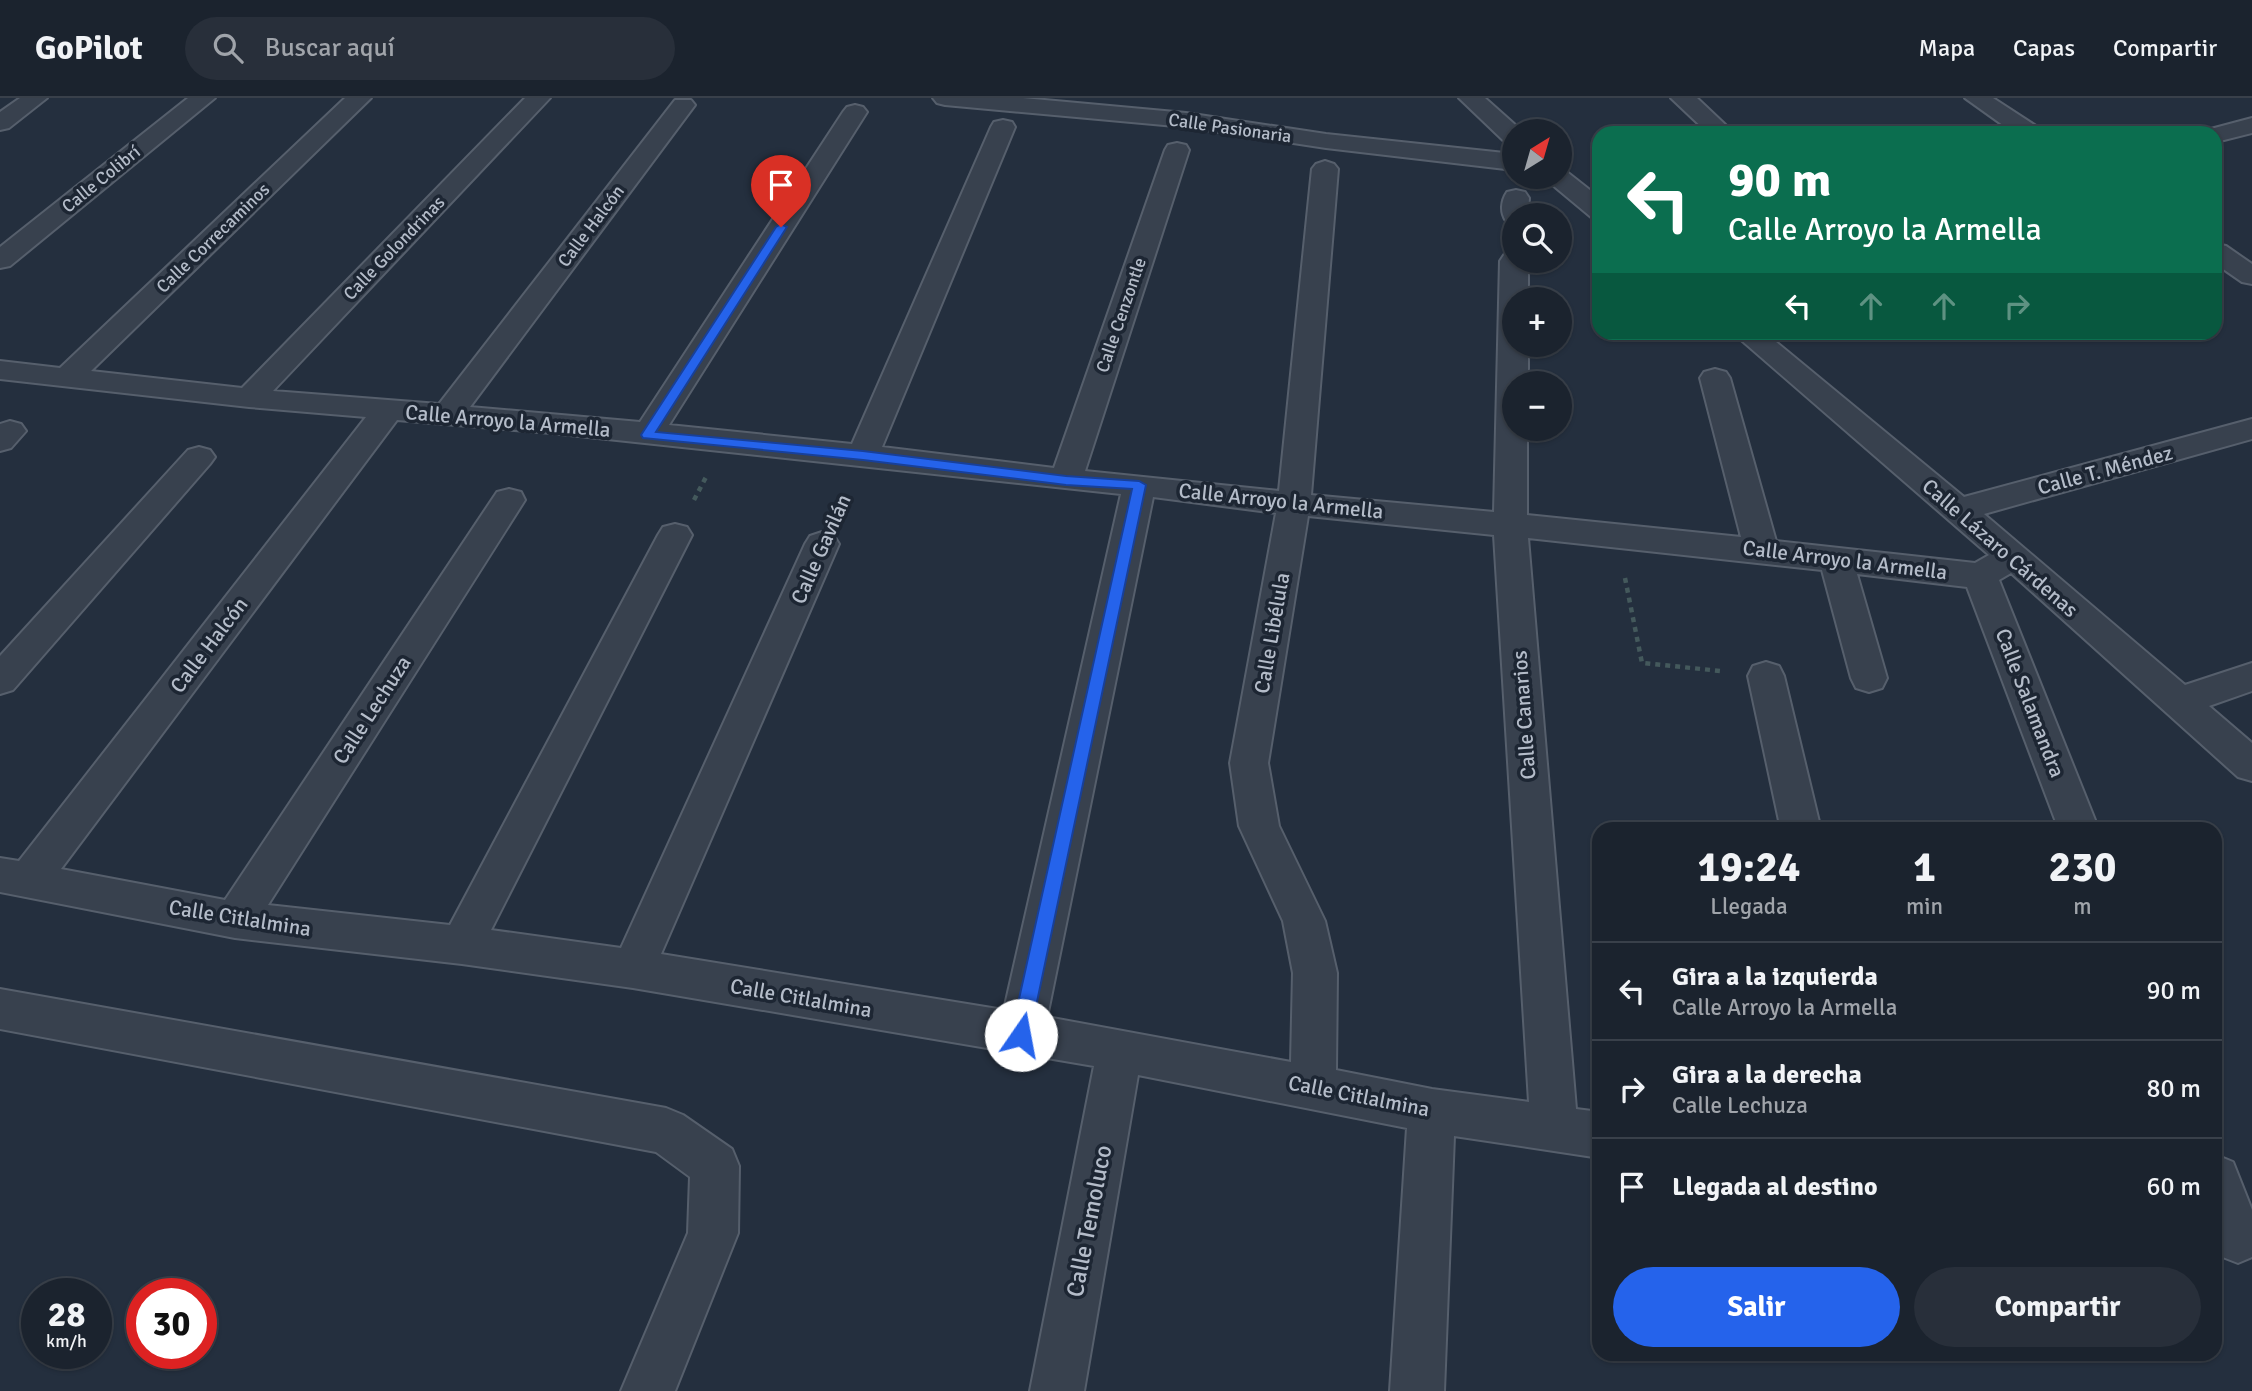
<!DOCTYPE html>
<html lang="es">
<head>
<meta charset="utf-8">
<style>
	:root { --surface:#1b232e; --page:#282f3a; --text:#f1f3f6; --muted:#a0a4aa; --line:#39404a; --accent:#2563eb }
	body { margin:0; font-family:Signika,sans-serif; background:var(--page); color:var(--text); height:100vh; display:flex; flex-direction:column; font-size:26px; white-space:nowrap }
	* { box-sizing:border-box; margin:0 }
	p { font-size:23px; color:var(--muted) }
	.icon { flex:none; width:38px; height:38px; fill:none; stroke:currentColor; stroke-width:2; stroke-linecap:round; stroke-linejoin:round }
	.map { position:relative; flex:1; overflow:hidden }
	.drawer { position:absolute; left:1592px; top:724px; width:630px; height:539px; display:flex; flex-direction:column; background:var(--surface); border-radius:21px; box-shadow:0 2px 5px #0004,0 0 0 2px var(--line) }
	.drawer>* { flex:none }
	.banner { position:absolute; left:1592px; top:28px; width:630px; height:214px; border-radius:21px; box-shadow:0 2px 5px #0004,0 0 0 2px var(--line); background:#0b6e4f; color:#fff; overflow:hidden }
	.needle { width:46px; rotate:37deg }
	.fabs { position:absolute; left:1502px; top:21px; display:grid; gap:14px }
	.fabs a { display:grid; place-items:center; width:70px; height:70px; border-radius:50%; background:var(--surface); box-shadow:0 2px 5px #0004,0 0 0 2px var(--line); font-size:35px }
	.speed { position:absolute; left:21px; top:1180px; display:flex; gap:14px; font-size:35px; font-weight:700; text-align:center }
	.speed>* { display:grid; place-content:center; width:91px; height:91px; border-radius:50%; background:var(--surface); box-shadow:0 2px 5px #0004,0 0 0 2px var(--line); line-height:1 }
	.speed small { font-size:18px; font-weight:400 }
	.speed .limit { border:10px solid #d22; background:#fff; color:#111 }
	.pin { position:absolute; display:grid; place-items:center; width:60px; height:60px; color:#fff; margin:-72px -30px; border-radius:50% 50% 50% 0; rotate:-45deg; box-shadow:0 0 7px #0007 }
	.pin .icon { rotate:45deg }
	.me { position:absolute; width:77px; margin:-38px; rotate:12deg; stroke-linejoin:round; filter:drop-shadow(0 0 5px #0008) }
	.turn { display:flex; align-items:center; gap:24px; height:147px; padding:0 21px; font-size:32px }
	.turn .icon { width:91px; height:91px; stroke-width:2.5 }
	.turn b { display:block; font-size:49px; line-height:60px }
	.lanes { display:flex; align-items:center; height:66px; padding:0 21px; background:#0003; justify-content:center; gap:35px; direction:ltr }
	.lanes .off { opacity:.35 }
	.eta { display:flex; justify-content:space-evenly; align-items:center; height:119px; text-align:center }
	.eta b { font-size:42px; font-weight:700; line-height:49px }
	.primary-button { display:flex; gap:14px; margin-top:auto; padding:14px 21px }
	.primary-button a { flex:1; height:80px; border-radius:42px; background:var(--accent); color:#fff; font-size:28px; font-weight:700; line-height:80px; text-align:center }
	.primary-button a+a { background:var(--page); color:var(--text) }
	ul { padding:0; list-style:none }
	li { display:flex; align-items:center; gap:21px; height:98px; padding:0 21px; border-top:2px solid var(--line) }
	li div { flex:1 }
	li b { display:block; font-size:26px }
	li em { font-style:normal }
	header { display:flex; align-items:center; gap:42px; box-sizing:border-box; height:98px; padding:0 35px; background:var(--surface); border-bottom:2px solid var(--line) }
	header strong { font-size:33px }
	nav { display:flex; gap:38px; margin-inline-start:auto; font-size:24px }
	.search { width:490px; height:63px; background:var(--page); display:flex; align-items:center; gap:18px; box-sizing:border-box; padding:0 24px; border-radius:38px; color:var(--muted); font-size:26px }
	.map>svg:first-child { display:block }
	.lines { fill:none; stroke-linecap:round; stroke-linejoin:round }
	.street-casing { stroke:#565f6c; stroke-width:4 }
	.path { stroke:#44595c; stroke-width:4.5; stroke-dasharray:5 5; stroke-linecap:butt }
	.street { fill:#38414e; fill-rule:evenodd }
	.route { fill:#2563eb; stroke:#184099; stroke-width:2 }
	.labels { text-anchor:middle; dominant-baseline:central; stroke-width:7; stroke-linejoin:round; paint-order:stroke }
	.far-street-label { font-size:18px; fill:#b4bcc9; stroke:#1d2633 }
	.street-label { font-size:21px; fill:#b4bcc9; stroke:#1d2633 }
	.near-street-label { font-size:24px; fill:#b4bcc9; stroke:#1d2633 }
</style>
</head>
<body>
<header>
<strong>GoPilot</strong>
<div class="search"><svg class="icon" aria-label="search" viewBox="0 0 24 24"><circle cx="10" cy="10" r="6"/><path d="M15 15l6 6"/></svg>Buscar aquí</div>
<nav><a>Mapa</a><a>Capas</a><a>Compartir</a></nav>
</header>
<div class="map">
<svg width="2252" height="1293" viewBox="0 0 2252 1293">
	<rect width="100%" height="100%" fill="#242f3e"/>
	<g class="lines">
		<!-- street casing -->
		<g class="street-casing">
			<path id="street" d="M 20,0 L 47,0 L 9,30 L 0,32 L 0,14 Z
				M 188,0 L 215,0 L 10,168 L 0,170 L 0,149 Z
				M 345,0 L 371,0 L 91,273 L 242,290 L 525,0 L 550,0 L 273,293 L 439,306 L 675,2 L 691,2 L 695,7 L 470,309 L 640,324 L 843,14 L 847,9 L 855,7 L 863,9 L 867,14 L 669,327 L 852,346 L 991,29 L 994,24 L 1003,22 L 1012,24 L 1015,29 L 882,349 L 1054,370 L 1165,52 L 1168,47 L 1177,45 L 1186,47 L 1189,52 L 1085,373 L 1279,393 L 1312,71 L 1316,66 L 1325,63 L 1334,66 L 1338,71 L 1311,397 L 1494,414 L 1500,163 L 1504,157 L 1514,155 L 1514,163 L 1528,163 L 1528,201 L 1514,201 L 1514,247 L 1528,247 L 1528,285 L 1514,285 L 1514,331 L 1527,331 L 1527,417 L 1741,439 L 1700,280 L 1704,274 L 1715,271 L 1726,274 L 1730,280 L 1776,443 L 1975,465 L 1989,457 L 1732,234 L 1764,234 L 1964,399 L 2252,321 L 2252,341 L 1984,416 L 2185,587 L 2252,565 L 2252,593 L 2209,608 L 2252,645 L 2252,683 L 2238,679 L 2011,475 L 1999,482 L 2099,732 L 2059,732 L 1967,489 L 1857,476 L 1887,580 L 1882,590 L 1869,594 L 1856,590 L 1851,580 L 1822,472 L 1528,440 L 1576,1011 L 1600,1014 L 1600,1060 L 1454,1038 L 1444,1293 L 1390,1293 L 1407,1030 L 1138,977 L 1084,1293 L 1030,1293 L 1094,968 L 633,890 L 462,866 L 235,840 L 0,794 L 0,760 L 19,763 L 366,319 L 249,309 L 0,281 L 0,263 L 60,270 ZM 397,322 L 551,335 L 1121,396 L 1004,912 L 661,856 L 839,446 L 834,438 L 822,434 L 810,438 L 805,446 L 621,850 L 491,832 L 692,437 L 687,429 L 675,426 L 663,429 L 658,437 L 450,827 L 268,807 L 525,402 L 521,394 L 509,391 L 497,394 L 225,802 L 61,771 ZM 1153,399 L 1276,415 L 1230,665 L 1239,728 L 1283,823 L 1293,875 L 1291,964 L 1047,919 ZM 1308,418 L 1494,437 L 1529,1004 L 1432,991 L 1336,972 L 1337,875 L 1325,823 L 1279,728 L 1268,665 Z
				M 933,0 L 1023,0 L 1186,15 L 1326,36 L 1514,56 L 1514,72 L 1326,50 L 1186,29 L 945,7 L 937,5 Z
				M 1459,0 L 1485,0 L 1522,33 L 1514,33 L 1514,46 L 1505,44 Z
				M 1671,0 L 1697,0 L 1734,35 L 1708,35 Z
				M 1965,0 L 1993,0 L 2039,30 L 2042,35 L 2014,35 Z
				M 2252,20 L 2252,35 L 2216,44 L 2216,35 L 2205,35 L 2207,32 Z
				M 1559,72 L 1567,74 L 1600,100 L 1600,121 L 1591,119 L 1549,84 L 1545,79 L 1559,79 Z
				M 1516,92 L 1525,94 L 1529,100 L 1528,117 L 1514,117 L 1514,125 L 1506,123 C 1500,114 1501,103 1507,94 Z
				M 2216,146 L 2226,148 L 2252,166 L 2252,186 L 2242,184 L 2216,166 Z
				M 10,323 L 21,326 L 26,333 L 11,350 L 0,353 L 0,326 Z
				M 199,349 L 210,352 L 215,359 L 210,366 L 13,592 L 0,596 L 0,558 L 188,352 Z
				M 1766,564 L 1779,568 L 1784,578 L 1821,732 L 1781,732 L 1748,578 L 1753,568 Z
				M 0,891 L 666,1010 L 683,1017 L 732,1051 L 739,1068 L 738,1135 L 675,1293 L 621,1293 L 688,1135 L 690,1079 L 656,1054 L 0,931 Z
				M 2216,1057 L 2233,1064 L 2252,1112 L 2252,1159 L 2238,1165 L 2220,1158 L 2216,1146 Z"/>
		</g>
		<!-- path -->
		<path class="path" d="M 694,402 L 706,379
			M 1625,480 L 1642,565 L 1721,573"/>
		<!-- street -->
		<use href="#street" class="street"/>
	</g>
	<!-- route -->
	<path class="route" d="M 781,126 L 787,129 L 656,334 L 863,353 L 1066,378 L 1139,383 L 1146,387 L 1030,937 L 1027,943 L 1021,945 L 1014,943 L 1011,937 L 1132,391 L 1066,387 L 863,362 L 643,340 L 641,337 L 776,129 Z"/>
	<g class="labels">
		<!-- far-street labels -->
		<g class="far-street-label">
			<text transform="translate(1230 30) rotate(8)">Calle Pasionaria</text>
			<text transform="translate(101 81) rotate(-39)">Calle Colibrí</text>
			<text transform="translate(591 128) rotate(-53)">Calle Halcón</text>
			<text transform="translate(213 140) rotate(-44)">Calle Correcaminos</text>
			<text transform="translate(394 150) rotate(-46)">Calle Golondrinas</text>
			<text transform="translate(1121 217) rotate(-71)">Calle Cenzontle</text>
		</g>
		<!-- street labels -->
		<g class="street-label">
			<text transform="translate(508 323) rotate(5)">Calle Arroyo la Armella</text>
			<text transform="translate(2105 372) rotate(-15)">Calle T. Méndez</text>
			<text transform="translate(1281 403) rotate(6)">Calle Arroyo la Armella</text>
			<text transform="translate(2000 450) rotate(41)">Calle Lázaro Cárdenas</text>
			<text transform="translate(821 451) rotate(-66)">Calle Gavilán</text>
			<text transform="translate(1845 462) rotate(7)">Calle Arroyo la Armella</text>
			<text transform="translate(1272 535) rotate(-80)">Calle Libélula</text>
			<text transform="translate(209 547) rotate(-53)">Calle Halcón</text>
			<text transform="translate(2030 605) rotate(69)">Calle Salamandra</text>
			<text transform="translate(372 612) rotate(-57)">Calle Lechuza</text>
			<text transform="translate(1524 617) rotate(-94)">Calle Canarios</text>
			<text transform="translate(240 820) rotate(9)">Calle Citlalmina</text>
			<text transform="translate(801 900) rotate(10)">Calle Citlalmina</text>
			<text transform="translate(1359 998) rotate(11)">Calle Citlalmina</text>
		</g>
		<!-- near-street labels -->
		<g class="near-street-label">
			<text transform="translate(1089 1123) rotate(-79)">Calle Temoluco</text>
		</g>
	</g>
</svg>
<div class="fabs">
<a><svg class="needle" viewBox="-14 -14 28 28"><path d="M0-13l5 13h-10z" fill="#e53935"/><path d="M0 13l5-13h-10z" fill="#a0a4aa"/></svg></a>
<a><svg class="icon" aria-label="search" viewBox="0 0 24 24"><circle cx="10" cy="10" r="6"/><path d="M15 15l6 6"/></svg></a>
<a>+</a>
<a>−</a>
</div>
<div class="speed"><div>28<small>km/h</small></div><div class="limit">30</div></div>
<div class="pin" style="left:781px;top:129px;background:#d93025"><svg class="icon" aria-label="arrive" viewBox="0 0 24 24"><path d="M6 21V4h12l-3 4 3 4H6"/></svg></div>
<svg class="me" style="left:1021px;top:937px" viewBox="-20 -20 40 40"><circle r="19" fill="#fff"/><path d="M0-13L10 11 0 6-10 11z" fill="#2563eb"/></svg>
<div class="banner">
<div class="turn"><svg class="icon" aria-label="left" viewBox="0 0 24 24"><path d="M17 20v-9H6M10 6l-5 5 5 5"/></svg><div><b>90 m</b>Calle Arroyo la Armella</div></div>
<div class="lanes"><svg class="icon" aria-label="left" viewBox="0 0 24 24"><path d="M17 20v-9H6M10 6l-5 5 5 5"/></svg><svg class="icon off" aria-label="ahead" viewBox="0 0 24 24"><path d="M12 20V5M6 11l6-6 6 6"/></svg><svg class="icon off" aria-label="ahead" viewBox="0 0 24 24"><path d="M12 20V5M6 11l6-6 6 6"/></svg><svg class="icon off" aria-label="right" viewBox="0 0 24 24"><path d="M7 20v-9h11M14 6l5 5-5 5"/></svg></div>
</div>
<section class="drawer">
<div class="eta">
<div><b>19:24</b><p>Llegada</p></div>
<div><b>1</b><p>min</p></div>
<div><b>230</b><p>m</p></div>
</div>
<ul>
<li><svg class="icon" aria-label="left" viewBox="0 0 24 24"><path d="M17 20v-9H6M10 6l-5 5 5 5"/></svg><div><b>Gira a la izquierda</b><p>Calle Arroyo la Armella</p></div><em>90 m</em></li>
<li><svg class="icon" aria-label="right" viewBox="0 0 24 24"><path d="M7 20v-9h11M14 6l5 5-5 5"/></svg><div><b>Gira a la derecha</b><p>Calle Lechuza</p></div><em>80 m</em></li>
<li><svg class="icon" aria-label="arrive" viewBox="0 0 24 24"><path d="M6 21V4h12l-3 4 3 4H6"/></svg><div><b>Llegada al destino</b></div><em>60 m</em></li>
</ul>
<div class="primary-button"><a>Salir</a><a>Compartir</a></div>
</section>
</div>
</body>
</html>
